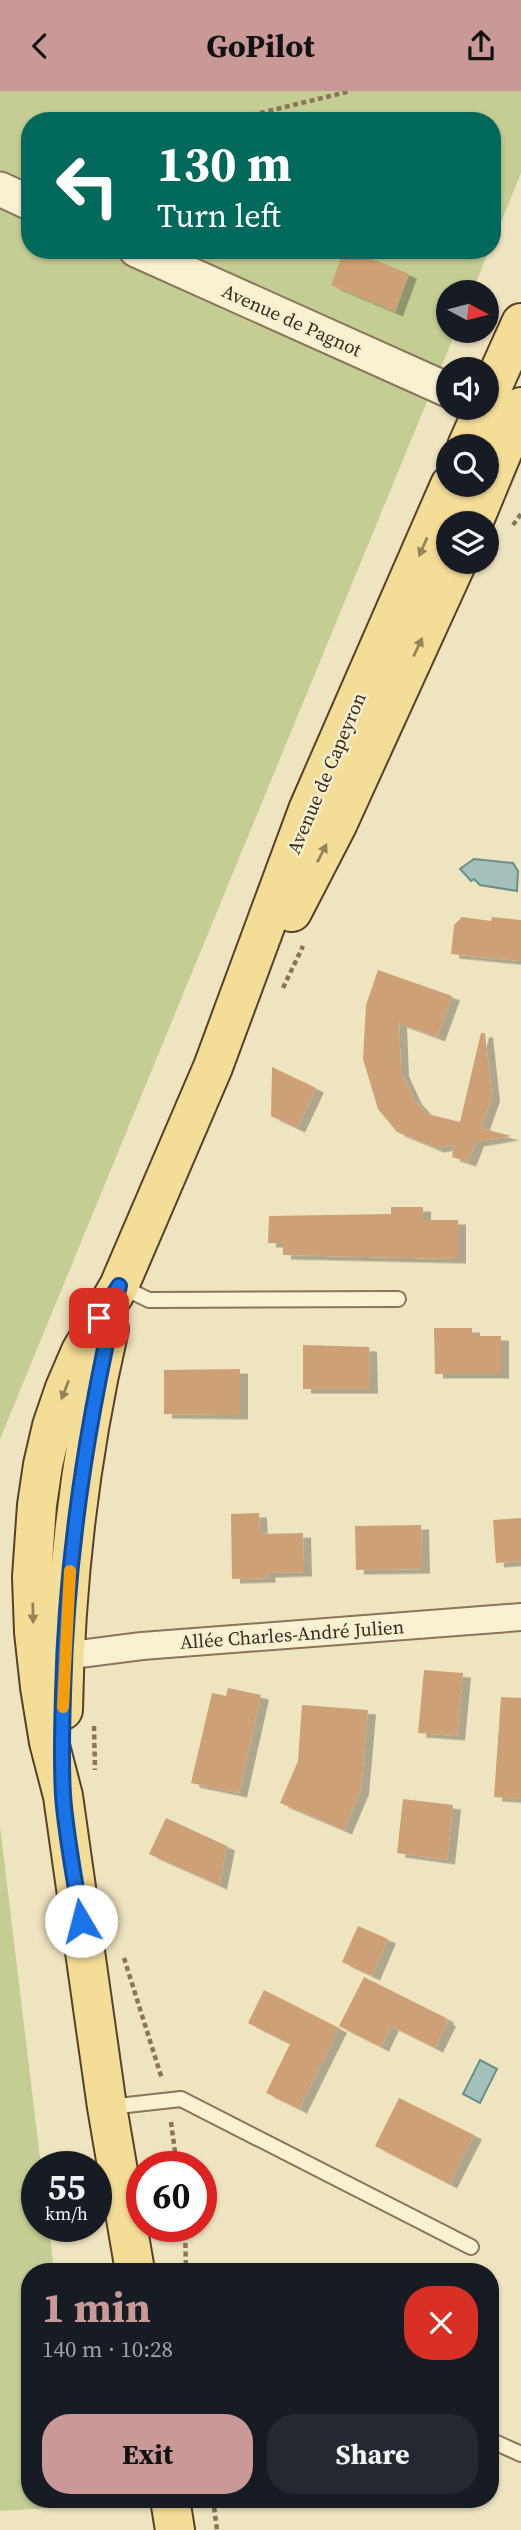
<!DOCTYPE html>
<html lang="en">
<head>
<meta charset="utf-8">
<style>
	:root { --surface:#171b24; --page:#242831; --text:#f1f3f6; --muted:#9ea1a6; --accent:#c99998 }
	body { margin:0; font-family:"Source Serif 4",serif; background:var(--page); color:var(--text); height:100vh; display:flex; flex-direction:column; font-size:26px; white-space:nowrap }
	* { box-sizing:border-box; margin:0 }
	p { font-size:23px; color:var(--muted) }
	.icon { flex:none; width:38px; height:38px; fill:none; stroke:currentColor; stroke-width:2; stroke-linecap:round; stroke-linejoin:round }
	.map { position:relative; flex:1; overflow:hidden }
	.side { position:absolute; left:21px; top:2172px; width:478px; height:245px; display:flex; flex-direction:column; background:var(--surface); border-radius:28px; box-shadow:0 2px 5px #0004 }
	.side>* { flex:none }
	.guide { position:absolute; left:21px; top:21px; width:480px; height:147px; border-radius:28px; box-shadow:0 2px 5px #0004; background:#00695c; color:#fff; overflow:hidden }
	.needle { width:46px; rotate:97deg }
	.tools { position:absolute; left:436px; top:189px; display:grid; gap:14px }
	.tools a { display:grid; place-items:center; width:63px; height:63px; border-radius:50%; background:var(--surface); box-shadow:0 2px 5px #0004; font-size:35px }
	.speed { position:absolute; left:21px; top:2060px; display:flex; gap:14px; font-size:35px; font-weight:700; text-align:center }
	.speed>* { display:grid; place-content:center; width:91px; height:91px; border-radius:50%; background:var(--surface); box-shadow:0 2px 5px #0004; line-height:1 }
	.speed small { font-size:18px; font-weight:400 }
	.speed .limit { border:10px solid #d22; background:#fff; color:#111 }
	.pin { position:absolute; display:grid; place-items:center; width:60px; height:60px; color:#fff; margin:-30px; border-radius:14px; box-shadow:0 4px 10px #0006 }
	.me { position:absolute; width:77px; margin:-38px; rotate:352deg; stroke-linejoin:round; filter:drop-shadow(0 0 5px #0008) }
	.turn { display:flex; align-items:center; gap:24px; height:147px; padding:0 21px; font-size:32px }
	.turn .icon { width:91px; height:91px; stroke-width:2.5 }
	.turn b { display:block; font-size:49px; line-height:60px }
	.round { display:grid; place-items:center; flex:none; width:74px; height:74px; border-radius:28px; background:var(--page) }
	.headline { display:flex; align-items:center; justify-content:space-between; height:119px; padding:0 21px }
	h1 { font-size:42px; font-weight:700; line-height:52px; color:var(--accent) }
	.action { display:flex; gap:14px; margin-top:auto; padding:14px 21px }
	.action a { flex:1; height:80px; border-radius:28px; background:var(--accent); color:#111; font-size:28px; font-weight:700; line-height:80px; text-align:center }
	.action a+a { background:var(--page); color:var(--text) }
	header { display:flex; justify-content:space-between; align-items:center; height:91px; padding:0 21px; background:var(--accent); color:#111; font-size:32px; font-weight:700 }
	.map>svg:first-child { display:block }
	.green { fill:#c3cd94 }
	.water { fill:#a3c1ba; stroke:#6a8f88; stroke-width:2 }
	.building { fill:#cea075; filter:url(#shadow) }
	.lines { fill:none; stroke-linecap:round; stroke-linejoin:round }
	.service-casing { stroke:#897558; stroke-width:18 }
	.minor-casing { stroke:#897558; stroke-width:30 }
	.tertiary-casing { stroke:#897558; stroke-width:37 }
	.primary-casing { stroke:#56422c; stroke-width:42 }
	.path { stroke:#897558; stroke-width:4.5; stroke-dasharray:5 3.5; stroke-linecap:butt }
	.service { stroke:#faf1d3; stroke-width:14 }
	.minor { stroke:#faf1d3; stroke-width:26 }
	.tertiary { stroke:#faf1d3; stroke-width:33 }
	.primary { stroke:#f4dd96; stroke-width:38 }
	.oneway { fill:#968459 }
	.route-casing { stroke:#114b97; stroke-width:18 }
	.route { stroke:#1a73e8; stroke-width:12 }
	.slow { stroke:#f59e0b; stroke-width:12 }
	.labels { text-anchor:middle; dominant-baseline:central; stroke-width:5; stroke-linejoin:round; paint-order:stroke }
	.street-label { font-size:19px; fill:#382b1c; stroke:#f6eed0 }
</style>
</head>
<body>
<header><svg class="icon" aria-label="back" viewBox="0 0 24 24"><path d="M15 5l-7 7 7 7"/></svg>GoPilot<svg class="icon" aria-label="share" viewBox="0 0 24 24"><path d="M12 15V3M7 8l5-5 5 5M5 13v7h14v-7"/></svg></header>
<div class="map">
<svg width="521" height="2439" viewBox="0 0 521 2439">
	<defs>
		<filter id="shadow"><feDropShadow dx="8" dy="4.5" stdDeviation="0" flood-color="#0004"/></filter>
	</defs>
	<rect width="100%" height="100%" fill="#efe4c0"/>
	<!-- green -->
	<path class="green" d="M 0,0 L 521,0 L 521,82 L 492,153 L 492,30 L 30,30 L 30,159 L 489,159 L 472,201 L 448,201 L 448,240 L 456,240 L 0,1348 Z
		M 0,1735 L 41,2075 L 37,2076 L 37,2135 L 49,2135 L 54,2180 L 30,2180 L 30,2408 L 82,2408 L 83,2415 L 0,2420 Z"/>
	<!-- water -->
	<path class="water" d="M 474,768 L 513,772 L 518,780 L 517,800 L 480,794 L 474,788 L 471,790 L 460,778 Z
		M 480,1969 L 497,1978 L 480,2012 L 463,2003 Z"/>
	<!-- building -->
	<path class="building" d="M 344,159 L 351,159 L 409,183 L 395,221 L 331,194 Z
		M 462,826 L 491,830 L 492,826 L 521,829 L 521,870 L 451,863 L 454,834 Z
		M 378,879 L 452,905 L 437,946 L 399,932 L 401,981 L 414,1009 L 427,1023 L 460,1031 L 481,942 L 485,942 L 492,1006 L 481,1037 L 511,1045 L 476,1051 L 468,1071 L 452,1066 L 454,1054 L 436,1057 L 397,1041 L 378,1018 L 363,968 L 366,914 Z
		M 272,976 L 316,997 L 297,1037 L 271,1025 Z
		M 391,1116 L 423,1116 L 423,1129 L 458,1129 L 458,1168 L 283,1164 L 283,1152 L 268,1152 L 269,1125 L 391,1123 Z
		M 434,1237 L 472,1237 L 472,1245 L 501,1245 L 501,1283 L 435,1283 Z
		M 303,1254 L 369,1256 L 370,1298 L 303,1298 Z
		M 240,1278 L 240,1324 L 164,1323 L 164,1279 Z
		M 259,1422 L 260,1443 L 303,1442 L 304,1481 L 267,1482 L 268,1487 L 232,1488 L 231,1423 Z
		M 521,1427 L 521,1470 L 496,1472 L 493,1429 Z
		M 421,1434 L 422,1478 L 356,1479 L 355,1435 Z
		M 424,1579 L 463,1582 L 457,1645 L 418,1642 Z
		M 228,1597 L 261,1604 L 239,1702 L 191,1692 L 212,1602 L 226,1605 Z
		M 501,1606 L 521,1607 L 521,1708 L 494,1706 Z
		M 302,1614 L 368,1619 L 361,1699 L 344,1739 L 280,1712 L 298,1670 Z
		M 403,1708 L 453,1714 L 447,1769 L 397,1762 Z
		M 166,1727 L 227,1755 L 219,1794 L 149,1763 Z
		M 358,1835 L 388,1848 L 372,1885 L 342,1871 Z
		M 364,1886 L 446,1927 L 445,1929 L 448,1931 L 435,1957 L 391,1935 L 381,1956 L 339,1935 Z
		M 264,1899 L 339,1937 L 299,2018 L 266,2002 L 290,1953 L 248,1932 Z
		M 399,2007 L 474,2044 L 449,2093 L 375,2055 Z"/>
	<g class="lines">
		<!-- service casing -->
		<g class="service-casing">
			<path id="service" d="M 122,1196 L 149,1209 L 398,1208
				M 109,2016 L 181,2008 L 471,2156
				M 490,2349 L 521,2363"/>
		</g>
		<!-- minor casing -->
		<g class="minor-casing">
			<path id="minor" d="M 64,1565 L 142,1555 L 521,1526"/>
		</g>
		<!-- tertiary casing -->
		<g class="tertiary-casing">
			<path id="tertiary" d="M 0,98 L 30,112
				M 136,159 L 448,299"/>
		</g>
		<!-- primary casing -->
		<g class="primary-casing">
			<path id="primary" d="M 486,310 L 521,232
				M 467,355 L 484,317
				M 473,432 L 521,316
				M 292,821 L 337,734 L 457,471
				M 63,1619 C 65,1490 80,1363 109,1238
				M 135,2180 L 107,2016 L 63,1705 L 49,1651 L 40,1596 L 34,1541 L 32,1486 L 37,1414 L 43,1374 L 52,1335 L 65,1297 L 81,1260 L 119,1195 L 213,976 L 308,719 L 450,394
				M 170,2408 L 175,2439"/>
		</g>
		<!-- path -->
		<path class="path" d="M 227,30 L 351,0
			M 513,434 L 521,423
			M 283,897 L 303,855
			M 94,1635 L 95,1679
			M 124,1867 L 162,1988
			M 171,2031 L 177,2076
			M 185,2135 L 186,2180
			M 213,2408 L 217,2439"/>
		<!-- service -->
		<use href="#service" class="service"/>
		<!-- minor -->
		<use href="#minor" class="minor"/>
		<!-- tertiary -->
		<use href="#tertiary" class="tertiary"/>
		<!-- primary -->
		<use href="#primary" class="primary"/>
	</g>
	<!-- one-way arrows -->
	<defs><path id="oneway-solid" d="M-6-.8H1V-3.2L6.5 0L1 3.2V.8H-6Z" transform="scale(1.75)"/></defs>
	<g class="oneway">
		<use href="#oneway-solid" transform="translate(423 456) rotate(114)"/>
		<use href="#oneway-solid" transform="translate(418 556) rotate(-65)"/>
		<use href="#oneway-solid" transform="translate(322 762) rotate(-63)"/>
		<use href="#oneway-solid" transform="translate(65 1299) rotate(111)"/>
		<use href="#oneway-solid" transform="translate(33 1522) rotate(89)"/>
	</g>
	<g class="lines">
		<!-- route casing -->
		<g class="route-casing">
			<path id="route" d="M 81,1830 C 75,1788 66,1746 63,1704 C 61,1671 62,1637 63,1603 C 66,1465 87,1330 119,1195 L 99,1227"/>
		</g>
		<!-- route -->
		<use href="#route" class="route"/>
		<!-- slow -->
		<path class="slow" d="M 63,1616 L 70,1480"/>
	</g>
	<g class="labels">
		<!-- street labels -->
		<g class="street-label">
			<text transform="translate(292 229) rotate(24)">Avenue de Pagnot</text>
			<text transform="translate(326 682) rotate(-67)">Avenue de Capeyron</text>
			<text transform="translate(292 1543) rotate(-4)">Allée Charles-André Julien</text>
		</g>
	</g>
</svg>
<div class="tools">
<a><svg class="needle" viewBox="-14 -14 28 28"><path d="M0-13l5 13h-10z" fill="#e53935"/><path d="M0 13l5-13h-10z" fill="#9ea1a6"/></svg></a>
<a><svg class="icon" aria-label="sound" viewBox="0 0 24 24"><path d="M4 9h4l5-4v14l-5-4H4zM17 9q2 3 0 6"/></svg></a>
<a><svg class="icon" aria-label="search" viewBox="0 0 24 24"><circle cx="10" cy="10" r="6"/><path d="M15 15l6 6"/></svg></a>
<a><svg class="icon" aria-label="layers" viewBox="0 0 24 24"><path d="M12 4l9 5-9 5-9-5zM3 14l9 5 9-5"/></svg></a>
</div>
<div class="speed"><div>55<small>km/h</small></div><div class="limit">60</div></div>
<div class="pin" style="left:99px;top:1227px;background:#d93025"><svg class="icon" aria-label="arrive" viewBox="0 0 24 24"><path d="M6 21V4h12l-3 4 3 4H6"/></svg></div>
<svg class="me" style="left:81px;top:1830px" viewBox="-20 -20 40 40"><circle r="19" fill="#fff"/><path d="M0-13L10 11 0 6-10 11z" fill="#1a73e8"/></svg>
<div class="guide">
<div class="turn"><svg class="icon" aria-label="left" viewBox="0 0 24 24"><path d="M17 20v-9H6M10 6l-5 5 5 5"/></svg><div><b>130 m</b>Turn left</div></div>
</div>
<section class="side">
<div class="headline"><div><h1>1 min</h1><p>140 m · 10:28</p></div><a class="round" style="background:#d93025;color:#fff"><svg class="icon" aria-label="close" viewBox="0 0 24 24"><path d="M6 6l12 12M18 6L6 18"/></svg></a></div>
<div class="action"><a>Exit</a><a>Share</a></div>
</section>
</div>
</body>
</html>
